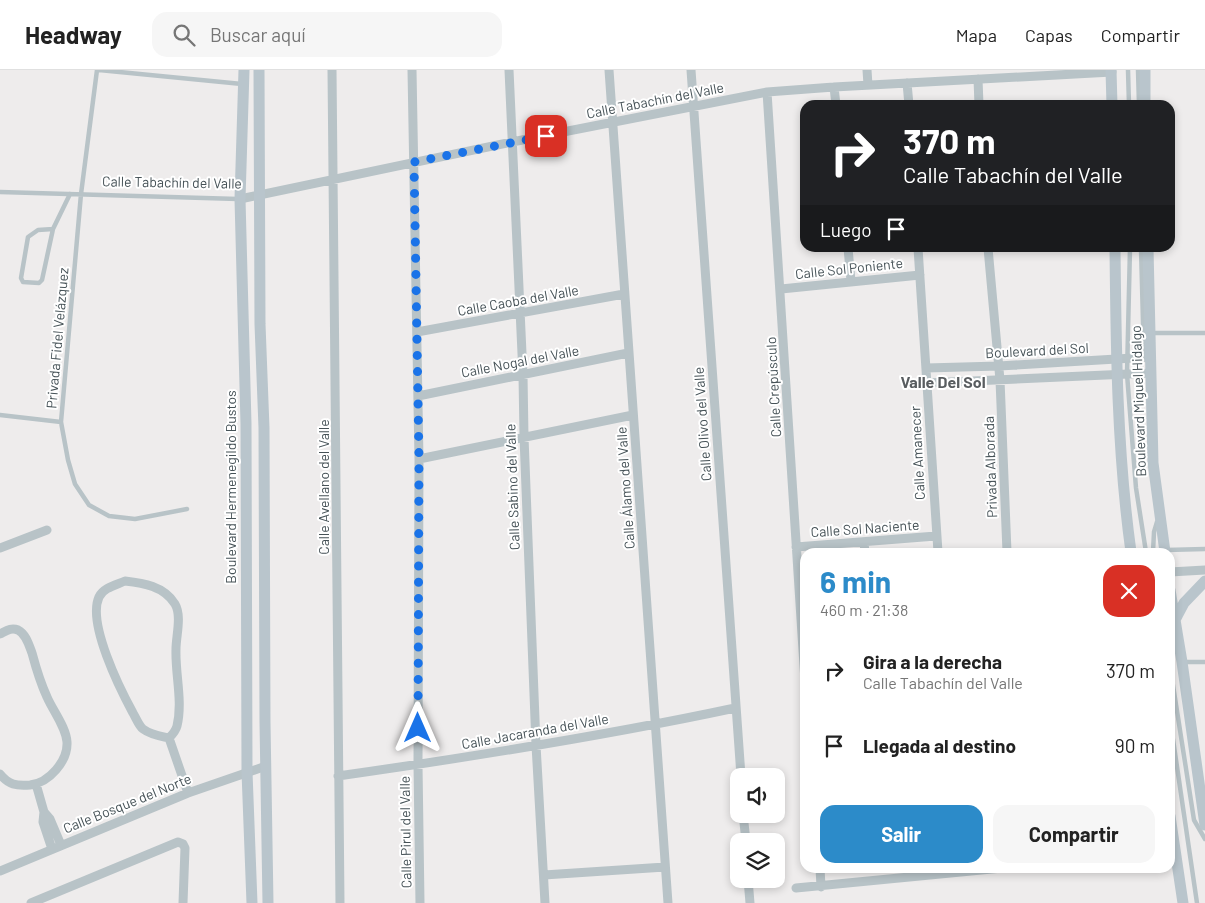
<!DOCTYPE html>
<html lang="es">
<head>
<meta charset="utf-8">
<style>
	:root { --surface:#fff; --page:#f6f6f6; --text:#222; --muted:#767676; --line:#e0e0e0; --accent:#2c8bc9 }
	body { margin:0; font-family:Barlow,sans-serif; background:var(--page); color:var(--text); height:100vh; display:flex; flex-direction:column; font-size:19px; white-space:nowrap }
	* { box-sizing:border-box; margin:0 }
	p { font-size:16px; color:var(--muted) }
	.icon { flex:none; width:28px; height:28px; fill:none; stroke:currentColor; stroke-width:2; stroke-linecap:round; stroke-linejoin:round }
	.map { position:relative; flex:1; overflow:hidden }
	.side { position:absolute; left:800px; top:478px; width:375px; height:325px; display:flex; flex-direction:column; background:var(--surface); border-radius:15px; box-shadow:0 2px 8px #0003 }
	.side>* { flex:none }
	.guide { position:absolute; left:800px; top:30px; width:375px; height:152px; border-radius:15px; box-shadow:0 2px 8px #0003; background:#202124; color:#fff; overflow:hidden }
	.controls { position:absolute; left:730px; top:698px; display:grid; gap:10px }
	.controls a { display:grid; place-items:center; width:55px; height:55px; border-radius:10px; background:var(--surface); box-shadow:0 2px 8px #0003; font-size:25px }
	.pin { position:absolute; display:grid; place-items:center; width:42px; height:42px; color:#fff; margin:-21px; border-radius:10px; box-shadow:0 2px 8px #0006 }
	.me { position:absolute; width:55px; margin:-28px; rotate:0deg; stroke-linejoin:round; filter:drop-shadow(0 0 4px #0008) }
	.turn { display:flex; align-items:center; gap:18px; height:105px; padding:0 20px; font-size:22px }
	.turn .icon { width:65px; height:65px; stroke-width:2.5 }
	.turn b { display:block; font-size:35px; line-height:42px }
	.then { display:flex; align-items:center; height:48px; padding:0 20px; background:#0003; gap:10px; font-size:19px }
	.round { display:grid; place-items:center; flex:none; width:52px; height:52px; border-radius:15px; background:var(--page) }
	.head { display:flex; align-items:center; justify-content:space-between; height:85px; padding:0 20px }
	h1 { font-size:30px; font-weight:700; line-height:38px; color:var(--accent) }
	.button { display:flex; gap:10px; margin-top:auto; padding:10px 20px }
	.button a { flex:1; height:58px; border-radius:15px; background:var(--accent); color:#fff; font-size:20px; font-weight:700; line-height:58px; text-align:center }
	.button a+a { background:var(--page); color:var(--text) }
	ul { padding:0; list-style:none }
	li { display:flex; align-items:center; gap:15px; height:75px; padding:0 20px }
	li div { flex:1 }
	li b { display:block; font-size:19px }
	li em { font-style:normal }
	header { display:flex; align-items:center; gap:30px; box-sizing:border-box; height:70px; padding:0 25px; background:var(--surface); border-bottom:1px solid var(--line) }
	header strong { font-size:24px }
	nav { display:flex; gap:28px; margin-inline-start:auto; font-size:18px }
	.search { width:350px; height:45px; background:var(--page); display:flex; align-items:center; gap:12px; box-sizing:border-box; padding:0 18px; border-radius:15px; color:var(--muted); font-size:19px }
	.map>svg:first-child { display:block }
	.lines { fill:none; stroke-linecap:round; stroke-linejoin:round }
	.lane { stroke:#b8c3c7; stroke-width:4.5 }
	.street { stroke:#b8c3c7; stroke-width:9 }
	.secondary { stroke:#b9c5cc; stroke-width:11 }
	.route { stroke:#1a73e8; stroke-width:9; stroke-dasharray:0 16.2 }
	.labels { text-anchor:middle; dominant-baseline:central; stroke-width:4; stroke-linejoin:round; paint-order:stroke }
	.street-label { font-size:14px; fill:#465257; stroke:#fff }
	.quarter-label { font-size:16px; font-weight:bold; fill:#595d60; stroke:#fff }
</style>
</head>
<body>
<header>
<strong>Headway</strong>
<div class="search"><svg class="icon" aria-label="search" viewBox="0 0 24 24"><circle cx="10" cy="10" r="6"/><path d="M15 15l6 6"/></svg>Buscar aquí</div>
<nav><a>Mapa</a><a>Capas</a><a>Compartir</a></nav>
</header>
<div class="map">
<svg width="1205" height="833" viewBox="0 0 1205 833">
	<rect width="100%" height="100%" fill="#eeecec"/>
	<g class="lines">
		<!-- lane -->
		<path class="lane" d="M 97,0 L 81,124 L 61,352 L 68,390 L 75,414 L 89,435 L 109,446 L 135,449 L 187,439
			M 99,0 L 242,14
			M 1128,0 L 1129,35
			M 1138,0 L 1139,35
			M 0,122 L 238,129
			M 53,159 L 42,210 L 39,213 L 23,212 L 21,208 L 28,167 L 38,160 L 53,159 L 70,124
			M 1130,178 L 1127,304 L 1136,418 L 1146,482
			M 1141,178 L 1144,288
			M 1151,263 L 1205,263
			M 0,345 L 61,352
			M 1166,480 L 1205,479
			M 1153,482 L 1154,462 L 1157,452
			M 1184,592 L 1205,592
			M 1170,596 L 1194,750 L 1205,769
			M 1170,649 L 1197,833"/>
		<!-- street -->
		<path class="street" d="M 332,0 L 340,833
			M 412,0 L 419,389 L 418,695 L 420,833
			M 509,0 L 523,305 L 524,367 L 536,675 L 545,833
			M 609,0 L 668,833
			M 691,0 L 741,706
			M 867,0 L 868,15
			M 978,9 L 979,35
			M 907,13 L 909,35
			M 834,17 L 836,35
			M 767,22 L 805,611
			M 240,129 L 512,72 L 767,22 L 834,17 L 1112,2
			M 848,178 L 851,211
			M 918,178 L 938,482
			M 988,178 L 1000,310 L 1007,482
			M 781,219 L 920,205
			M 417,262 L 624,224
			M 926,298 L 999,296 L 1150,287
			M 927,313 L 1151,303
			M 418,326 L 628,283
			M 419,389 L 633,345
			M 864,473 L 865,482
			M 796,477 L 936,466
			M 0,478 L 47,460
			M 1170,502 L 1205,500
			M 125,511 C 143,513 164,516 175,534 C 182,546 176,566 176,579 C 175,604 183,631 177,656 C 176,660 172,665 169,668 C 160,666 151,665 143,659 C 139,656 136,648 133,643 C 120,619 87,553 99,527 C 103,518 116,515 125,511 Z
			M 0,564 C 6,561 11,557 18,560 C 26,564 29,575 32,583 C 36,598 40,612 47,627 C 53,641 66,657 67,672 C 68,691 49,713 30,715 C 16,716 9,715 0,704
			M 169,668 L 188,723
			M 338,706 C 471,687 604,666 735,638
			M 36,714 L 44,742 L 43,752 L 52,779
			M 44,742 L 50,749 L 61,775
			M 743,744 L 746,771
			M 820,798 L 821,817
			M 0,801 L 188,723 L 266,696
			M 544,805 L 665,797
			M 748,809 L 750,833
			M 796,818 L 1002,798
			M 31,833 L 178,772 L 183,774 L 185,778 L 183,833"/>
		<!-- secondary -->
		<path class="secondary" d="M 244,0 L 240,129 L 246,354 L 247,702 L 252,833
			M 259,0 L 260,254 L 264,358 L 265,652 L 268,833
			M 1111,0 L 1112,35
			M 1145,0 L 1145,35
			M 1115,178 C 1116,279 1117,381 1131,482
			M 1148,178 L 1153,393 L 1165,482
			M 1170,520 L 1182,592 L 1205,755
			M 1175,550 L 1184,533 L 1205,511
			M 1170,746 L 1183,833"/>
	</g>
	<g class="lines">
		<!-- route -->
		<path class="route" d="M 418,658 L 419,389 L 414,92 L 546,66"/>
	</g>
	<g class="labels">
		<!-- street labels -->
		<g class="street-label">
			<text transform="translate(655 30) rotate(-11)">Calle Tabachín del Valle</text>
			<text transform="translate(172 112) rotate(1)">Calle Tabachín del Valle</text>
			<text transform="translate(849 198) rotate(-6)">Calle Sol Poniente</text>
			<text transform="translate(518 230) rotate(-10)">Calle Caoba del Valle</text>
			<text transform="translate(57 268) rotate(-85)">Privada Fidel Velázquez</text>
			<text transform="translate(1037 280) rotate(-3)">Boulevard del Sol</text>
			<text transform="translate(520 291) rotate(-11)">Calle Nogal del Valle</text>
			<text transform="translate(773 317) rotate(-93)">Calle Crepúsculo</text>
			<text transform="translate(1138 331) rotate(-92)">Boulevard Miguel Hidalgo</text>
			<text transform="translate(702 354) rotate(-94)">Calle Olivo del Valle</text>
			<text transform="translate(917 383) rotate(-93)">Calle Amanecer</text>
			<text transform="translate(990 397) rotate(-92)">Privada Alborada</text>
			<text transform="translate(230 417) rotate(-90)">Boulevard Hermenegildo Bustos</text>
			<text transform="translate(323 417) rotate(-90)">Calle Avellano del Valle</text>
			<text transform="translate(512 417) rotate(-92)">Calle Sabino del Valle</text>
			<text transform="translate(625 418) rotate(-94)">Calle Álamo del Valle</text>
			<text transform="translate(865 458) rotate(-4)">Calle Sol Naciente</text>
			<text transform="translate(535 661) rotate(-10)">Calle Jacaranda del Valle</text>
			<text transform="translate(127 733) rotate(-22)">Calle Bosque del Norte</text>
			<text transform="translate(405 762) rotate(-91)">Calle Pirul del Valle</text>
		</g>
		<!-- quarter labels -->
		<g class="quarter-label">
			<text x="943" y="311">Valle Del Sol</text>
		</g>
	</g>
</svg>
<div class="controls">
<a><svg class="icon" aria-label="sound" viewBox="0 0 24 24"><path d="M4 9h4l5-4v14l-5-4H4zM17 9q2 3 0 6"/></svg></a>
<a><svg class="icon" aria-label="layers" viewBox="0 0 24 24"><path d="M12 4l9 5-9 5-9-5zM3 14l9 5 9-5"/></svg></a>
</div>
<div class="pin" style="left:546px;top:66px;background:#d93025"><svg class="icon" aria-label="arrive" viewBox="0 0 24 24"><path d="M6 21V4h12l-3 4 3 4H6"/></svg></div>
<svg class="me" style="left:418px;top:658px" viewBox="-20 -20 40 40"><path d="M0-17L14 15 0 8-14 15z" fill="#1a73e8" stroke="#fff" stroke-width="4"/></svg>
<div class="guide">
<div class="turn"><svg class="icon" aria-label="right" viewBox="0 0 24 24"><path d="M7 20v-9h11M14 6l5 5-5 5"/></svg><div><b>370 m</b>Calle Tabachín del Valle</div></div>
<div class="then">Luego<svg class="icon" aria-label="arrive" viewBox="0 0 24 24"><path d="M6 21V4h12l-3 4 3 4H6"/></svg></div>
</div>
<section class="side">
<div class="head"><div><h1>6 min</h1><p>460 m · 21:38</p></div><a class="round" style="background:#d93025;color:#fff"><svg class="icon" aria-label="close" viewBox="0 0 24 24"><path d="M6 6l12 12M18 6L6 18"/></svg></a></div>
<ul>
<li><svg class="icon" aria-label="right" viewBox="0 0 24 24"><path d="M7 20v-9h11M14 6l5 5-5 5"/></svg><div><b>Gira a la derecha</b><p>Calle Tabachín del Valle</p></div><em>370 m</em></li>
<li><svg class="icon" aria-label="arrive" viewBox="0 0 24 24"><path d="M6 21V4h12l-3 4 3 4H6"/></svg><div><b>Llegada al destino</b></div><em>90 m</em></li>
</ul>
<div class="button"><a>Salir</a><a>Compartir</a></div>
</section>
</div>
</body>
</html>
